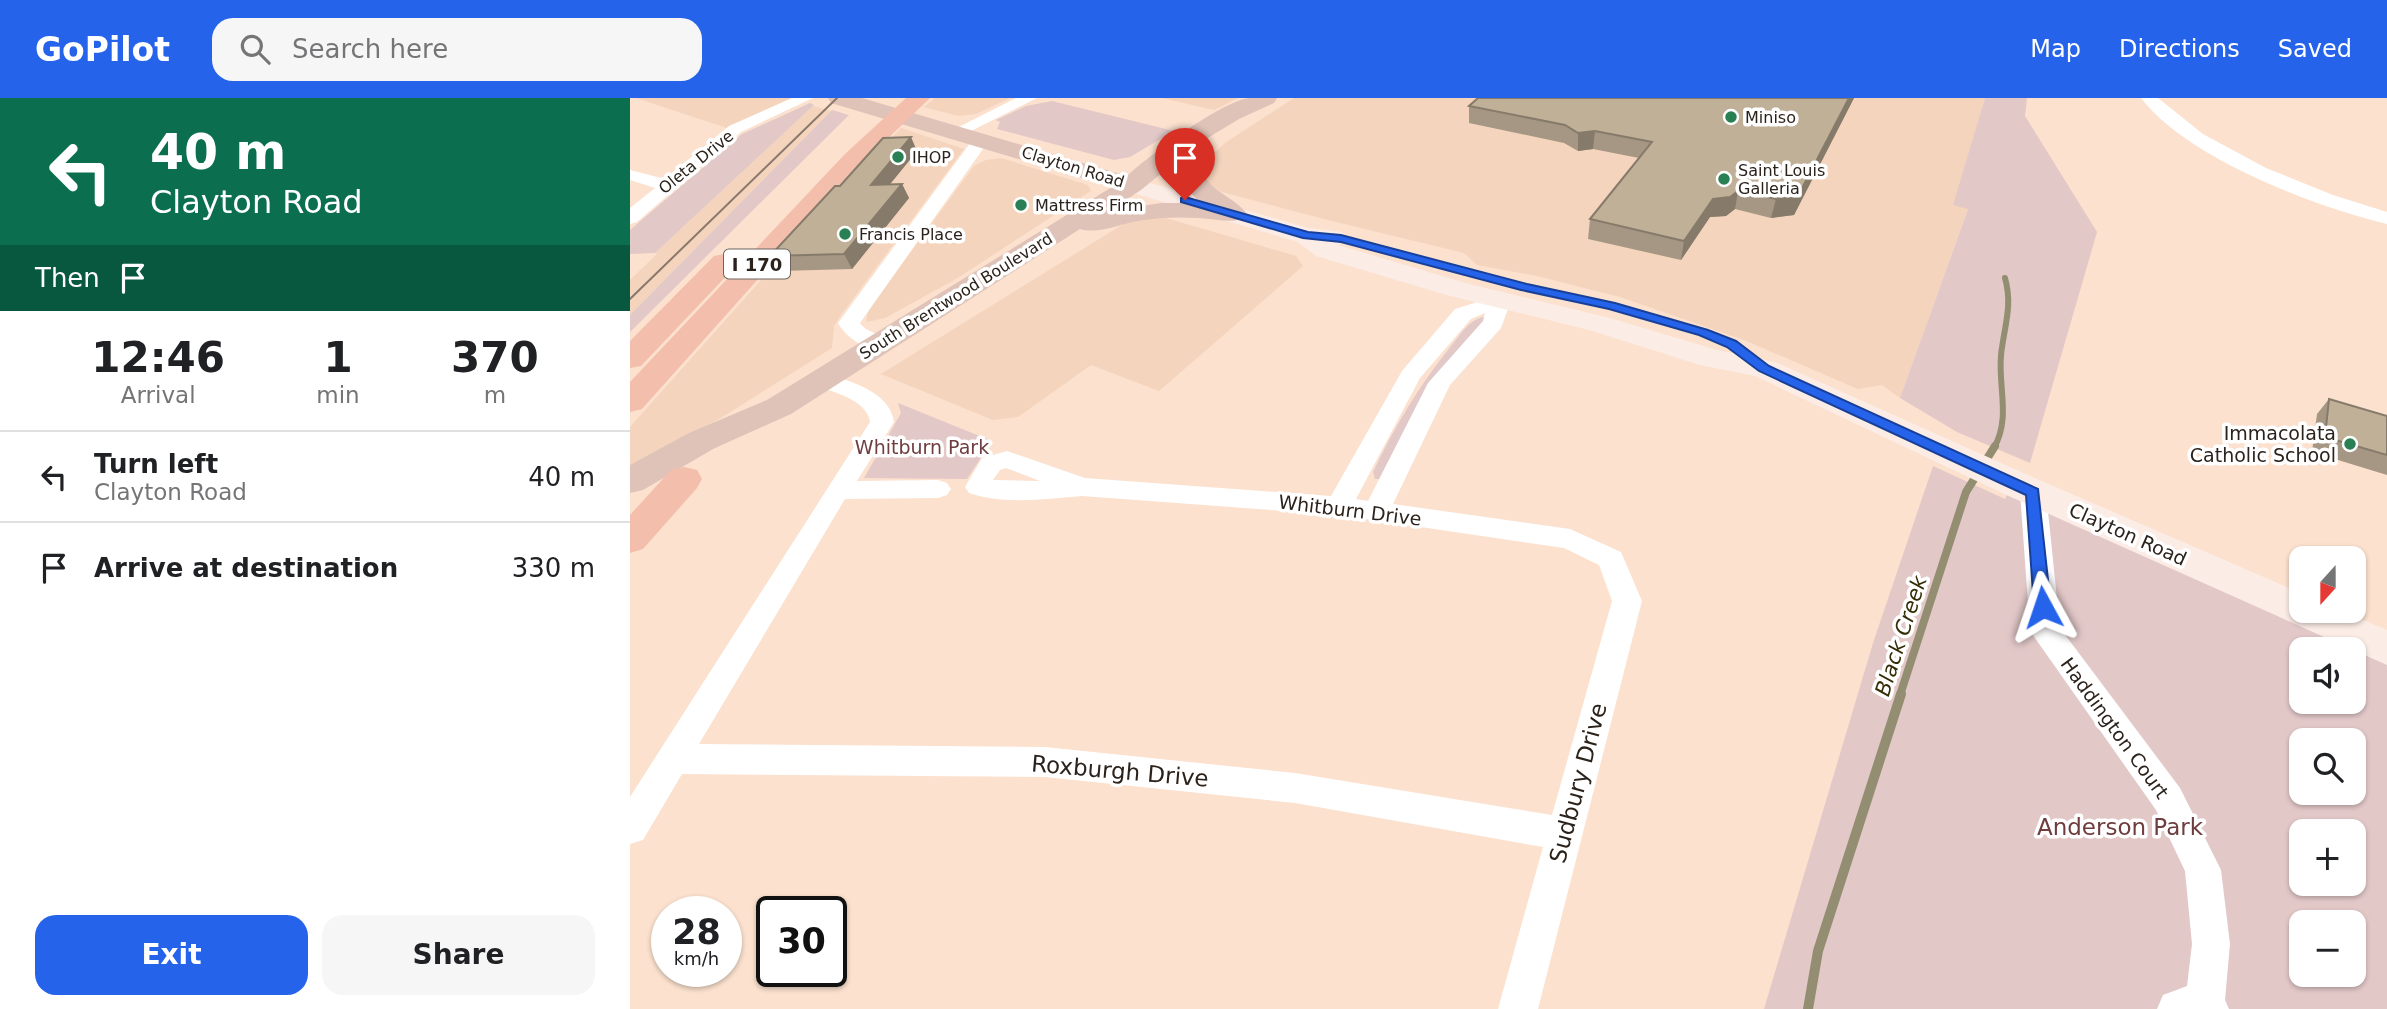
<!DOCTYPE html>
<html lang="en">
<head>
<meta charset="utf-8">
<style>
	:root { --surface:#fff; --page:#f6f6f6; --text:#202124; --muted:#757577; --line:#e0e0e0; --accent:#2563eb }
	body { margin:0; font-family:"DejaVu Sans",sans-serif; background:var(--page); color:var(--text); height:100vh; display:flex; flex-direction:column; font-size:26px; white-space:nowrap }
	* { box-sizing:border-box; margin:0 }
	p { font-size:23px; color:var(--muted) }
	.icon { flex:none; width:38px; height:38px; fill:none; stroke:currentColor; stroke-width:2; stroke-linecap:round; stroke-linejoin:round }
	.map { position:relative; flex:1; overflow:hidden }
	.sheet { display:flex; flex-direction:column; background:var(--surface); width:630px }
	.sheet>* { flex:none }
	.hud { background:#0b6e4f; color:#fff; overflow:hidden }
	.needle { width:46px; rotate:201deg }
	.fabs { position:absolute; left:1659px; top:448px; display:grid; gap:14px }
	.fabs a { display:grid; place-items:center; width:77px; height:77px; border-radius:14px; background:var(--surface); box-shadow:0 2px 5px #0004; font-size:35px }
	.speed { position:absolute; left:21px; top:798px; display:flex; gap:14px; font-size:35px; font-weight:700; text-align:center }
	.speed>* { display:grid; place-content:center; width:91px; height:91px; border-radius:50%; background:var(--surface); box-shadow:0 2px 5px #0004; line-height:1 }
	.speed small { font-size:18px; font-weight:400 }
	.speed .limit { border:4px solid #111; border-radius:10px; background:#fff; color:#111 }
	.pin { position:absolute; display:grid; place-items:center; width:60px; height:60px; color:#fff; margin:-72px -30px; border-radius:50% 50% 50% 0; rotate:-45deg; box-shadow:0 0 7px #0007 }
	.pin .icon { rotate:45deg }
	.me { position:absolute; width:77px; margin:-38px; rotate:355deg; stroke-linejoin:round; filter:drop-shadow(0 0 5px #0008) }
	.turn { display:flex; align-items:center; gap:24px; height:147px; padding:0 35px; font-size:32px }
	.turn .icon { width:91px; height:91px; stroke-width:2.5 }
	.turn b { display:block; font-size:49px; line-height:60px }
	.then { display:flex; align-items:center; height:66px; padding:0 35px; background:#0003; gap:14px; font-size:26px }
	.eta { display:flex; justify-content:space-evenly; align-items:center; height:119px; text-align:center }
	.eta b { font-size:42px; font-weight:700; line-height:49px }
	.action { display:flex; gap:14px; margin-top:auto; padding:14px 35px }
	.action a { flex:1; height:80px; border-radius:21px; background:var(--accent); color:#fff; font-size:28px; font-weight:700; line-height:80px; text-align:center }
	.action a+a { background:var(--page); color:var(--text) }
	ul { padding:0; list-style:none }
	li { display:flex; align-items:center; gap:21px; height:91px; padding:0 35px; border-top:2px solid var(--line) }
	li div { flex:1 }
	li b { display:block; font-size:26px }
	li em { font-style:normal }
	header { display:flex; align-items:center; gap:42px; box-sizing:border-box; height:98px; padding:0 35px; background:var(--accent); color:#fff }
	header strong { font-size:33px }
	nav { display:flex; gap:38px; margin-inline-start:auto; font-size:24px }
	.search { width:490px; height:63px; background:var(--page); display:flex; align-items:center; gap:18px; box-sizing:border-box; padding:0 24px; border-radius:21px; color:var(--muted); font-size:26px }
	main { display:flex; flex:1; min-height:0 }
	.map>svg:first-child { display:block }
	.built { fill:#f4d4bc }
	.green { fill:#e3c8c8; fill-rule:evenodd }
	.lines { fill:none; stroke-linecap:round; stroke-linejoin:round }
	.stream-far2 { stroke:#938e71; stroke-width:6 }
	.stream-far1 { stroke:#938e71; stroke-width:8 }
	.stream { stroke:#938e71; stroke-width:10 }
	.minor { fill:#fff; fill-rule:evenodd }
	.secondary { fill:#fcece6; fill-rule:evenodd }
	.primary { fill:#e0c3b8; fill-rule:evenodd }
	.motorway { fill:#f4beac; fill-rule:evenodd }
	.tram { stroke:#89786c; stroke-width:2 }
	.wall { fill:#a59783 }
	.shaded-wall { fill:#867b6a }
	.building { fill:#c0b098; stroke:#867b6a; stroke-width:2 }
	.route { fill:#2563eb; stroke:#184099; stroke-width:2 }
	.poi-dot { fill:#298054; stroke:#fff; stroke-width:2.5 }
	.labels { text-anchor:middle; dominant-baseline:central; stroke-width:7; stroke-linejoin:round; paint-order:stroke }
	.far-poi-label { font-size:16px; fill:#2b221b; stroke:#fff; text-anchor:start }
	.far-street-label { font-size:16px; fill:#2b221b; stroke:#fff }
	.shield { fill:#fff; stroke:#6b645f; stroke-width:2 }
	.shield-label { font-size:18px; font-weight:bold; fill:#2b221b }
	.poi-label { font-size:19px; fill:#2b221b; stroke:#fff; text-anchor:end }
	.park-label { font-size:19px; fill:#6f3d3e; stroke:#fff }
	.street-label { font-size:19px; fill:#2b221b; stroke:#fff }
	.water-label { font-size:21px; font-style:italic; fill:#342c04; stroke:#fff }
	.near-street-label { font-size:23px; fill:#2b221b; stroke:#fff }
	.near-park-label { font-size:23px; fill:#6f3d3e; stroke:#fff }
</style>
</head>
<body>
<header>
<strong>GoPilot</strong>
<div class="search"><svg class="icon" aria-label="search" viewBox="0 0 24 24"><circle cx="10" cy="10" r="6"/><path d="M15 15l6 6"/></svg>Search here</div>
<nav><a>Map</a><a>Directions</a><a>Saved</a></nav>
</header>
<main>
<section class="sheet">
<div class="hud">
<div class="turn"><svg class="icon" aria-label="left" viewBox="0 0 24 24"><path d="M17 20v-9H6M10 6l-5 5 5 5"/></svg><div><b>40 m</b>Clayton Road</div></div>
<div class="then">Then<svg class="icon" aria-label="arrive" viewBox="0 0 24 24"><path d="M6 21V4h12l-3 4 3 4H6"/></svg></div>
</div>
<div class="eta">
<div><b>12:46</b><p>Arrival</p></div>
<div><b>1</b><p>min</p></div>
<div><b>370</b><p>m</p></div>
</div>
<ul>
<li><svg class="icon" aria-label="left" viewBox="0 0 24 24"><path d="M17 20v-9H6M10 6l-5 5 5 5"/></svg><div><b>Turn left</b><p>Clayton Road</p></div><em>40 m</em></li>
<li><svg class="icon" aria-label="arrive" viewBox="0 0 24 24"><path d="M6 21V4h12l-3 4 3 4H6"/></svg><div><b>Arrive at destination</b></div><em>330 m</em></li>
</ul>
<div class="action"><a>Exit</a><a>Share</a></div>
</section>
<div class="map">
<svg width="1757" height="911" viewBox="0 0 1757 911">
	<rect width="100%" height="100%" fill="#fbe1ce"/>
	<!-- built -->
	<path class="built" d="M 6,0 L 163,0 L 97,30 Z
		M 305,0 L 380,0 L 346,16 L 328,18 L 294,9 Z
		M 532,0 L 608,0 L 584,12 Z
		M 664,0 L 1355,0 L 1324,107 L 1338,110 L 1270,300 L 1252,287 L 1228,291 L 1114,242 L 990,199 L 907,178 L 847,167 L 834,155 L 698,122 L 592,94 L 582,88 L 574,80 L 573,71 L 578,61 L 595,45 Z
		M 183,8 L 201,13 L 0,217 L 0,182 L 27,156 L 25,155 Z
		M 271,30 L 334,51 L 211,217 L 204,228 L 202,250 L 70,333 L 0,372 L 0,329 L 205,99 Z
		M 371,60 L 458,87 L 461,93 L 326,181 L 255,220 L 236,224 L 238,212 L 344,68 L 356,62 Z
		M 529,118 L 666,158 L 673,168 L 529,293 L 461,267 L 388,319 L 363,322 L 251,276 L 500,122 Z"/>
	<!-- green -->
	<path class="green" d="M 1355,0 L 1397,0 L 1395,18 L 1467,134 L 1400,365 L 1327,334 L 1270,300 L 1338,111 L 1323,107 Z
		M 422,3 L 544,33 L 500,59 L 484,62 L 367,31 L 370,24 L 366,22 L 396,8 Z
		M 180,5 L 184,7 L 25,155 L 0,156 L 0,132 L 112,36 Z
		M 202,12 L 219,17 L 0,234 L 0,217 Z
		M 852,219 L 856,219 L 753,381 L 745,381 L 743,374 C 765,328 789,288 821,248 C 830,237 838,223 852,219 Z
		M 268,305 L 362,343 L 337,381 L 234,380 L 271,315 Z
		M 1303,368 L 1375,401 L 1383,385 L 1757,550 L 1757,911 L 1134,911 L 1243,545 ZM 1671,551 L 1724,551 L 1724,604 L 1671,604 ZM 1671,642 L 1724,642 L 1724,695 L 1671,695 ZM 1671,733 L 1724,733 L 1724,786 L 1671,786 ZM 1671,824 L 1724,824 L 1724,877 L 1671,877 Z"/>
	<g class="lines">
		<!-- stream-far2 -->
		<path class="stream-far2" d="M 1364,350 C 1381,319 1368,290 1371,257 C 1374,229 1383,208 1375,180"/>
		<!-- stream-far1 -->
		<path class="stream-far1" d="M 1270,597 L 1336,394 L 1365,348"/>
		<!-- stream -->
		<path class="stream" d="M 1178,911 L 1188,853 L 1271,596"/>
		<!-- minor -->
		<path class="minor" d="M 162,0 L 183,0 L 111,34 L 7,124 L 0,126 L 0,110 L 25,90 L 0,82 L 0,72 L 35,81 L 99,28 Z
			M 386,0 L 407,0 L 333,37 L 321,37 L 319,34 Z
			M 1511,0 L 1528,0 L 1573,36 L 1636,70 L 1703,97 L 1757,114 L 1757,126 C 1684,108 1558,61 1511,0 Z
			M 352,36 L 360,41 L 230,225 C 237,236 254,235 261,246 L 258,251 C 239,255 217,241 208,225 L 346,37 Z
			M 870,197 L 877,199 L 881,203 L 871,230 L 820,287 L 763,406 L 940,431 L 991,454 L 1012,503 L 908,911 L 868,911 L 913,749 L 665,705 L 415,679 L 52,676 L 13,742 L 0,746 L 0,699 L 240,324 C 237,301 202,294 184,287 L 180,282 L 184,277 L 192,275 C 218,282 260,293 264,324 L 227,383 L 308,382 L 317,385 L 321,391 L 317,397 L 308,400 L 215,401 L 69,646 L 415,649 L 665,675 L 922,717 L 982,503 L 969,467 L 934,450 L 709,417 L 452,398 C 416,401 373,407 339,395 L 335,389 L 352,360 L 377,353 L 455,380 L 701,398 L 772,273 L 825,211 ZM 855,215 L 853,223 L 798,285 L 738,403 L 726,401 L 790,280 L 841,221 ZM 376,370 L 410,383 L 363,382 L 370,372 Z
			M 1403,385 L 1412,388 L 1416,394 L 1430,530 L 1550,690 L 1591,772 L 1600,846 L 1595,902 L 1599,911 L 1527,911 L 1533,897 L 1557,888 L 1562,846 L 1555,773 L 1526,712 L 1400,533 L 1390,394 L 1394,388 Z"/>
		<!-- secondary -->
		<path class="secondary" d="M 502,80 L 679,130 L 712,134 L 716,140 L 708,147 L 839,186 L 980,220 L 1087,252 L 1145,264 L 1398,377 L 1671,495 L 1671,513 L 1712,513 L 1757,532 L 1757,567 L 1372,395 L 1125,278 L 1070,267 L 959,232 L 820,198 L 686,158 L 668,144 L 493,92 L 490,87 L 493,82 Z"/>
		<!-- primary -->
		<path class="primary" d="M 198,0 L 232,0 L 497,78 C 520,57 590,4 619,0 C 628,0 638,0 647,0 L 644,5 L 609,21 L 566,47 L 579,48 L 583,53 L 576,64 L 577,82 C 588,96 607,102 617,116 L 613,121 C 599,125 584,121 569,120 C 551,119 532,119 514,122 C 494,124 469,137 450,131 L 161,316 L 83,351 L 13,392 L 0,395 L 0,367 L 59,335 L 137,302 L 482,89 L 201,5 ZM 561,51 C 547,72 551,88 571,105 L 531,105 L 479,113 L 511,92 Z"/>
		<!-- motorway -->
		<path class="motorway" d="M 276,0 L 300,0 L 231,66 L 12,311 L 0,314 L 0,284 L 215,56 Z
			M 94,156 L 104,158 L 108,164 L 104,170 L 11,268 L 0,270 L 0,243 L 84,158 Z
			M 54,369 L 67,372 L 72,381 L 67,390 L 13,451 L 0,455 L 0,417 L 41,372 Z"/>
		<!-- tram -->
		<path class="tram" d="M 0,201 L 207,0"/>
	</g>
	<!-- wall -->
	<path class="wall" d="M 1224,0 L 1164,117 L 1141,120 L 1105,111 L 1096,118 L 1080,119 L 1051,162 L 958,141 L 960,121 L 1009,60 L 963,51 L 948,53 L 934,45 L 839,25 L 839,8 Z
		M 287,53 L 260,86 L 272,86 L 279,100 L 222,171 L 149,173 L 140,158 L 210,88 Z
		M 1699,301 L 1757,318 L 1757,377 L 1682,354 L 1687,316 Z"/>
	<!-- shaded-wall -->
	<path class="shaded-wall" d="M 1219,0 L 1224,0 L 1164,117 L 1141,120 L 1146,101 Z
		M 965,33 L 963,51 L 948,53 L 948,35 Z
		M 281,39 L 287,53 L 248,101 L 241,87 Z
		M 272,86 L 279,100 L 222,171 L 214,156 Z
		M 1108,93 L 1105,111 L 1096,118 L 1080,119 L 1051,162 L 1054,143 L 1083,101 Z"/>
	<!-- building -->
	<path class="building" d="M 848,0 L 1219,0 L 1168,98 L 1146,101 L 1108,93 L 1100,99 L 1083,101 L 1054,143 L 960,121 L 1022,44 L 965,33 L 948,35 L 935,27 L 839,8 Z
		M 281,39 L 241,87 L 272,86 L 214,156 L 140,158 L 205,88 L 210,88 L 253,40 Z
		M 1699,301 L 1757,318 L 1757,357 L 1695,339 Z"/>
	<!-- route -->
	<path class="route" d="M 555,99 L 678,134 L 711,137 L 897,186 L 985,205 L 1078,232 L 1106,243 L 1139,268 L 1408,391 L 1421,509 L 1419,514 L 1407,514 L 1404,509 L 1396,397 L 1129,273 L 1097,249 L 1069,237 L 979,211 L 891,192 L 711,144 L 673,140 L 551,104 L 551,100 Z"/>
	<!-- markers -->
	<g class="poi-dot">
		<circle cx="1101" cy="19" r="7"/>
		<circle cx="268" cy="59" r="7"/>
		<circle cx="1094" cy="81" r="7"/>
		<circle cx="391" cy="107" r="7"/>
		<circle cx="215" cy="136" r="7"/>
		<circle cx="1720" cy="346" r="7"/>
	</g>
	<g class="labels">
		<!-- far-poi labels -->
		<g class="far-poi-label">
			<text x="1115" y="19">Miniso</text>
			<text x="282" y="59">IHOP</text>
			<text x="1108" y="72">Saint Louis<tspan x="1108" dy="18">Galleria</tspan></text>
			<text x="405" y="107">Mattress Firm</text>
			<text x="229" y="136">Francis Place</text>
		</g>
		<!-- far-street labels -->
		<g class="far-street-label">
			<text transform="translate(66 64) rotate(-39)">Oleta Drive</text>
			<text transform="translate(443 69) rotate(17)">Clayton Road</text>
			<text transform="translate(326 198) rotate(-32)">South Brentwood Boulevard</text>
		</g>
		<!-- shield labels -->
		<rect class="shield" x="94" y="151.5" width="66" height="29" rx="5"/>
		<g class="shield-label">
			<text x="127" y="166">I 170</text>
		</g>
		<!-- poi labels -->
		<g class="poi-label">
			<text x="1706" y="335">Immacolata<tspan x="1706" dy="22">Catholic School</tspan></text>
		</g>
		<!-- park labels -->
		<g class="park-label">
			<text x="292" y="349">Whitburn Park</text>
		</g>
		<!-- street labels -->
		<g class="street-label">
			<text transform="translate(720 412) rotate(7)">Whitburn Drive</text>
			<text transform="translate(1498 436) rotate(24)">Clayton Road</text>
			<text transform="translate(1485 630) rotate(54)">Haddington Court</text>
		</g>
		<!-- water labels -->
		<g class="water-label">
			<text transform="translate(1271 538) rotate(-72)">Black Creek</text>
		</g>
		<!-- near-street labels -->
		<g class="near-street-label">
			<text transform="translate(490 673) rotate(5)">Roxburgh Drive</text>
			<text transform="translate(948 685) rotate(-75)">Sudbury Drive</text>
		</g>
		<!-- near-park labels -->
		<g class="near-park-label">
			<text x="1490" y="729">Anderson Park</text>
		</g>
	</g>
</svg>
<div class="fabs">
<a><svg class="needle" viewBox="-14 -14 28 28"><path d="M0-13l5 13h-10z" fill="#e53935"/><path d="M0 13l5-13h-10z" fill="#757577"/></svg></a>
<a><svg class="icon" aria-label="sound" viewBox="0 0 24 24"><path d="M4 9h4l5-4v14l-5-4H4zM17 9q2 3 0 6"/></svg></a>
<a><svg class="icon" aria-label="search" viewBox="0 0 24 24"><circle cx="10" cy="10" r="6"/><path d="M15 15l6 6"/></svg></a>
<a>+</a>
<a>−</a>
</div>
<div class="speed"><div>28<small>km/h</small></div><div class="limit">30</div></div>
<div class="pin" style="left:555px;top:102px;background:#d93025"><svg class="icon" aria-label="arrive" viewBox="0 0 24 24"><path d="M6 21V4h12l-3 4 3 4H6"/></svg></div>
<svg class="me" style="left:1413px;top:509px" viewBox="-20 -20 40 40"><path d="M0-17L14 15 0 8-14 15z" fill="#2563eb" stroke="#fff" stroke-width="4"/></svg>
</div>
</main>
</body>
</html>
